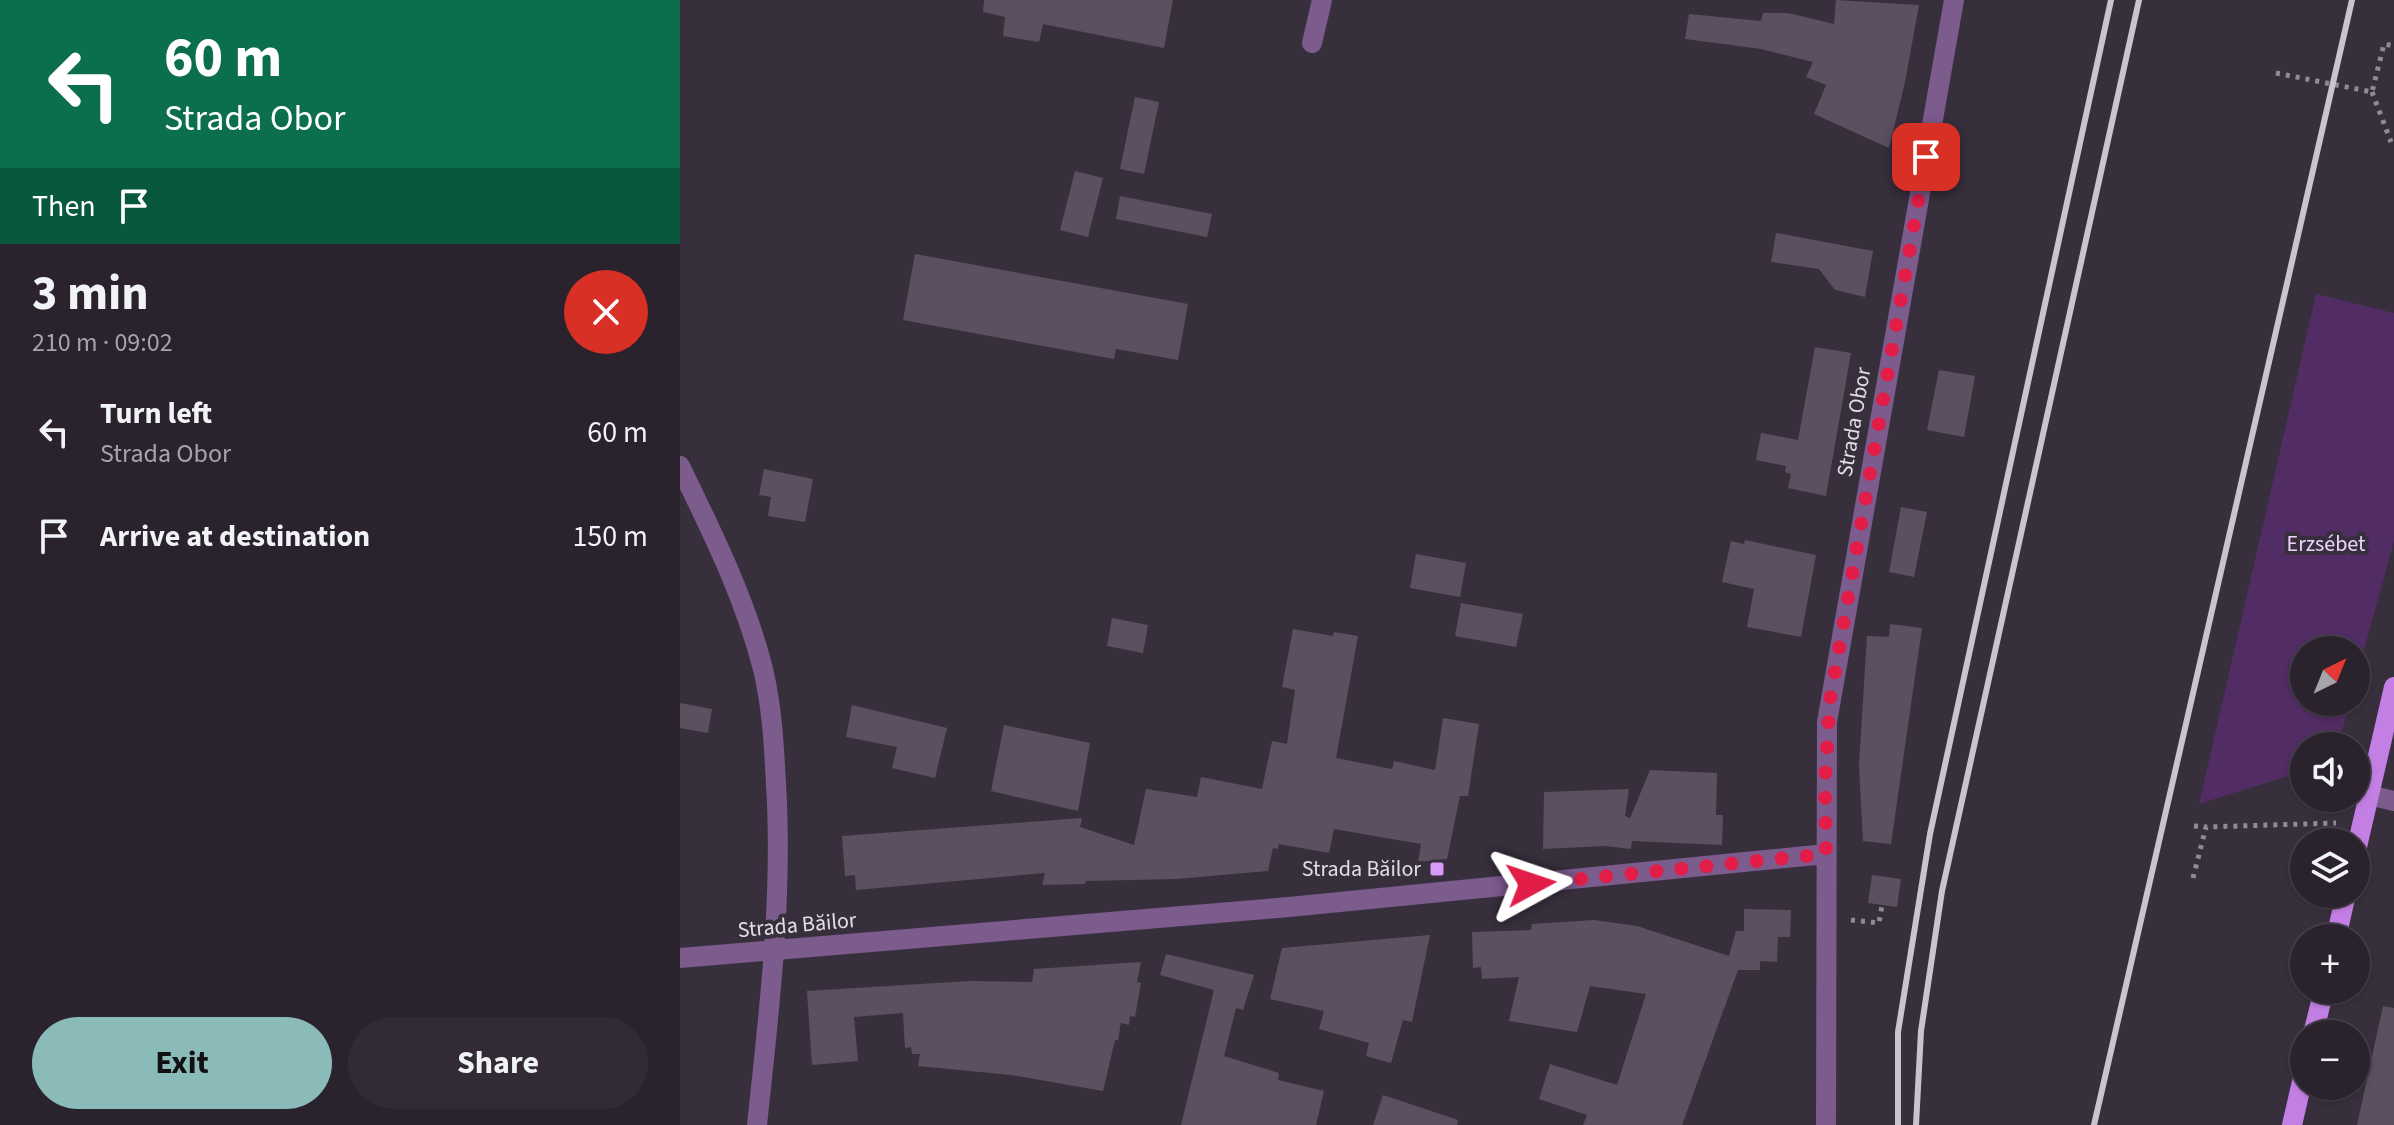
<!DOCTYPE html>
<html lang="en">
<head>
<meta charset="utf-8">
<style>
	:root { --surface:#2a232e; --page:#322b36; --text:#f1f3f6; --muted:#a5a4aa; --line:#46404a; --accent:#8bbbb9 }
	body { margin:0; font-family:"Source Sans 3",sans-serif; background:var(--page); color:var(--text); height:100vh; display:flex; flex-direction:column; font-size:30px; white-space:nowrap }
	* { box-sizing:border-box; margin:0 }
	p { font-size:26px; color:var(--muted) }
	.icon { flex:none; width:44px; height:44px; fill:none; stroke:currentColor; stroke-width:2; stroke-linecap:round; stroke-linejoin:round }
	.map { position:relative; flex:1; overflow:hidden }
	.details { display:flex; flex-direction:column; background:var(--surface); width:680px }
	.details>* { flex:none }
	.guide { background:#0b6e4f; color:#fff; overflow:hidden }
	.needle { width:52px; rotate:43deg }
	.fabs { position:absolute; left:1610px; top:636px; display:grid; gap:16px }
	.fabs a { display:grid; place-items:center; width:80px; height:80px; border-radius:50%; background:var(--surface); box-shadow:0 2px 6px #0004,0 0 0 2px var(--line); font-size:40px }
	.pin { position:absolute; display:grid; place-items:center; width:68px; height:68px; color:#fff; margin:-34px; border-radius:16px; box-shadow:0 4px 12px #0006 }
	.me { position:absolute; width:88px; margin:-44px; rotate:85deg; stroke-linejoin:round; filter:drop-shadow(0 0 6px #0008) }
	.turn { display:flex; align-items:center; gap:28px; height:168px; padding:0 32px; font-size:36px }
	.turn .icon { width:104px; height:104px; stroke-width:2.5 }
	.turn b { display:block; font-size:56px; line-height:68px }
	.then { display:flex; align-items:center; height:76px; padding:0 32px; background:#0003; gap:16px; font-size:30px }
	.round { display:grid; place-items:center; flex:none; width:84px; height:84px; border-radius:42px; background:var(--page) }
	.overview { display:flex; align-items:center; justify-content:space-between; height:136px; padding:0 32px }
	h1 { font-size:48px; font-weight:700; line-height:60px }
	.action { display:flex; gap:16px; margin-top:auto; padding:16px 32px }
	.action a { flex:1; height:92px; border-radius:48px; background:var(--accent); color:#111; font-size:32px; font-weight:700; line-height:92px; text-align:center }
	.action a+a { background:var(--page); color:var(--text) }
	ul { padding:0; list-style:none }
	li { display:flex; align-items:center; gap:24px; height:104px; padding:0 32px }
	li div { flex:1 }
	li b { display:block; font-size:30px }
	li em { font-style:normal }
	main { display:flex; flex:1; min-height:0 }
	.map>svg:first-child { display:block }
	.green { fill:#522c64 }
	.building { fill:#5b5060 }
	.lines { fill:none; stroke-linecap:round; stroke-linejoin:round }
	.path { stroke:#928a96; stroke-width:5; stroke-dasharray:4 6; stroke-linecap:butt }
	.minor { stroke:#7c5b8d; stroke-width:20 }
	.major { stroke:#c47fe5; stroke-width:20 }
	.rail { stroke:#cbc4ce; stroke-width:6 }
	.route { stroke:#e11d48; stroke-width:14; stroke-dasharray:0 25.2 }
	.poi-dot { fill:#d99af7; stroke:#382f3d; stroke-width:3 }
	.labels { text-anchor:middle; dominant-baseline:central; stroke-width:8; stroke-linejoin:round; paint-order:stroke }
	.street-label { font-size:22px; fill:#e3dde6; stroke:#382f3d }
	.park-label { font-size:22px; fill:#efd3fd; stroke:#382f3d }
	.poi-label { font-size:22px; fill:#e3dde6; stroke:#382f3d; text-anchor:end }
</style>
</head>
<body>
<main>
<section class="details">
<div class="guide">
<div class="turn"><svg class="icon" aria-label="left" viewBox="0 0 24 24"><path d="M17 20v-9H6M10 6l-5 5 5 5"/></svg><div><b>60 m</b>Strada Obor</div></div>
<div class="then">Then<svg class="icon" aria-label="arrive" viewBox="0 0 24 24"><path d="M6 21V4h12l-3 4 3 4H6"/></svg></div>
</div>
<div class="overview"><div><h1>3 min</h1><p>210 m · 09:02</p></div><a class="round" style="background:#d93025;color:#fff"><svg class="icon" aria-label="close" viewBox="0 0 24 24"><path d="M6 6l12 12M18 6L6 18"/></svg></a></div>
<ul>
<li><svg class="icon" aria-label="left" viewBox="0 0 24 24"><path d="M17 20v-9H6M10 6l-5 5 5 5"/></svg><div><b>Turn left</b><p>Strada Obor</p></div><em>60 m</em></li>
<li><svg class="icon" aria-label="arrive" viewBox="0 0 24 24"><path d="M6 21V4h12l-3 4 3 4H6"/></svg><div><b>Arrive at destination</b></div><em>150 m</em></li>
</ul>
<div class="action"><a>Exit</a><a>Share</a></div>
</section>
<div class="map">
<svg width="1714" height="1125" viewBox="0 0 1714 1125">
	<rect width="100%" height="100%" fill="#382f3d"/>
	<!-- green -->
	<path class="green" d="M 1636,294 L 1714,313 L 1714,541 L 1676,679 L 1676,650 L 1624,650 L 1624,702 L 1670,702 L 1658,746 L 1624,746 L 1624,771 L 1519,804 Z"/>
	<!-- building -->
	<path class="building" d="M 304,0 L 493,0 L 484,48 L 363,24 L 359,42 L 323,36 L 325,17 L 303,12 Z
		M 1156,0 L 1239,5 L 1225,82 L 1209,148 L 1134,114 L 1146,85 L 1126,77 L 1133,62 L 1081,49 L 1005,39 L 1009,14 L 1081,21 L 1083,13 L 1108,13 L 1154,24 Z
		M 455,97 L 479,102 L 464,174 L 440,169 Z
		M 395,171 L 423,178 L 408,237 L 380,230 Z
		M 440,196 L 532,214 L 527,237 L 436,219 Z
		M 1096,233 L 1193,251 L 1185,297 L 1155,290 L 1139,269 L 1091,262 Z
		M 235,254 L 508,304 L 498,360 L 436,349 L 434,359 L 223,320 Z
		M 1135,347 L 1171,353 L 1146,496 L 1108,488 L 1111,474 L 1105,472 L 1106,466 L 1076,460 L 1081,433 L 1118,440 Z
		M 1259,370 L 1295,376 L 1284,437 L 1247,430 Z
		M 84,469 L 133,479 L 125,522 L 88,516 L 91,497 L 79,495 Z
		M 1221,507 L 1247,512 L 1234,577 L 1209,572 Z
		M 1065,540 L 1136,555 L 1121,637 L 1067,627 L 1074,589 L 1042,582 L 1051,541 L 1064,544 Z
		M 736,554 L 786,563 L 780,597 L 730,588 Z
		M 781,603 L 843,614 L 836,647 L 775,636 Z
		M 432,618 L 468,625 L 463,653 L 427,646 Z
		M 1210,624 L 1242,628 L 1211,844 L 1183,841 L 1179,766 L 1187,636 L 1209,637 Z
		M 613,629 L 653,636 L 654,632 L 678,636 L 656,758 L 712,769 L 714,761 L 755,770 L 763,718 L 799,724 L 788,796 L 780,796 L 767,859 L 738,862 L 741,844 L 654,829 L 649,853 L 599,844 L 598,849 L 593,848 L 588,871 L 553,874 L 496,879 L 406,881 L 405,884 L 362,885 L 365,873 L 176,890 L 175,875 L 165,876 L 162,836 L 402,818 L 400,827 L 454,845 L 466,789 L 517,797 L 521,777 L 582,789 L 592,741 L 607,744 L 615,690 L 602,687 Z
		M 0,703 L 32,709 L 28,733 L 0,728 Z
		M 172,705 L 267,728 L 255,778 L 212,768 L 217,747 L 166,737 Z
		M 324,725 L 410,743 L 398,811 L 311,791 Z
		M 970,770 L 1037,773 L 1036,815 L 1043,815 L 1042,845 L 952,841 L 951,849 L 925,846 L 863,849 L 864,792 L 949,789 L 945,816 L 950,818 Z
		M 1192,875 L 1221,879 L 1217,907 L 1188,903 Z
		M 1064,909 L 1111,910 L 1110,937 L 1098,937 L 1097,962 L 1080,961 L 1080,970 L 1058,970 L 1002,1125 L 903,1125 L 907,1115 L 859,1099 L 870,1064 L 937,1085 L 966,994 L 910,986 L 897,1032 L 829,1021 L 839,977 L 802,979 L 801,967 L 793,968 L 792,932 L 851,930 L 852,924 L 914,920 L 957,926 L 1049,956 L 1056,931 L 1064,931 Z
		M 750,935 L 732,1022 L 723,1020 L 711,1063 L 686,1056 L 689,1043 L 639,1029 L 644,1011 L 590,999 L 602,948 Z
		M 486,954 L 574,975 L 563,1010 L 556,1008 L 544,1056 L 599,1073 L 598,1080 L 644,1091 L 636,1125 L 501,1125 L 534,990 L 480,975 Z
		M 461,962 L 457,982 L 461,983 L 455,1017 L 450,1016 L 449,1025 L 441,1023 L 438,1040 L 435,1040 L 423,1091 L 331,1075 L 238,1066 L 240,1054 L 232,1054 L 231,1047 L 225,1048 L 223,1013 L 174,1017 L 178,1061 L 132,1065 L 127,991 L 289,981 L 352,982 L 354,969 Z
		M 1703,1006 L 1714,1008 L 1714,1125 L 1677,1125 Z
		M 703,1095 L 778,1120 L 777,1125 L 693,1125 Z"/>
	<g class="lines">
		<!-- path -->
		<path class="path" d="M 1596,73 L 1692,92 L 1704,44 L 1714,46
			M 1692,92 L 1711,142
			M 1514,826 L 1526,827
			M 1513,878 L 1526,827 L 1656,823
			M 1171,920 L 1199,923 L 1202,905"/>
		<!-- minor -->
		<path class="minor" d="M 632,43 L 642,0
			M 0,466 C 32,532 65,598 83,669 C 92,707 94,745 96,784 C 103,898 89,1012 77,1125
			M 1689,795 L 1714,801
			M 0,958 L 609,907 L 1146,854
			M 1146,1125 L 1147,722 L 1274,0"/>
		<!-- major -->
		<path class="major" d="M 1676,851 L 1714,687
			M 1656,938 L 1666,894
			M 1633,1034 L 1644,990
			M 1612,1125 L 1624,1073"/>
		<!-- rail -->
		<path class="rail" d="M 1218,1125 L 1218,1032 L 1250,834 L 1431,0
			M 1236,1125 L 1241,1031 L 1262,891 L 1459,0
			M 1414,1125 L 1672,0"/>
	</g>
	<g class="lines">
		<!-- route -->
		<path class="route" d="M 851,884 L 1146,854 L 1145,780 L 1150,700 L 1246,157"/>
	</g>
	<!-- markers -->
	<rect class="poi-dot" x="749" y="861" width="16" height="16" rx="4"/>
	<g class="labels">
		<!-- street labels -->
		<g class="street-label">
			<text transform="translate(1174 422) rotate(-80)">Strada Obor</text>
			<text transform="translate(117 925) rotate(-5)">Strada Băilor</text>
		</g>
		<!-- park labels -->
		<g class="park-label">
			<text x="1646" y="544">Erzsébet</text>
		</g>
		<!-- poi labels -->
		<g class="poi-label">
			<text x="741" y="869">Strada Băilor</text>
		</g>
	</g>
</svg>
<div class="fabs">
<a><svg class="needle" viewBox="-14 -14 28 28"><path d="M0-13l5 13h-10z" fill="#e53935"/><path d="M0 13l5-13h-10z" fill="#a5a4aa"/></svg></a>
<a><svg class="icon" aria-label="sound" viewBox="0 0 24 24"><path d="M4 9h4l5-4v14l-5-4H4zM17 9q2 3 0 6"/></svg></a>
<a><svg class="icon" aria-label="layers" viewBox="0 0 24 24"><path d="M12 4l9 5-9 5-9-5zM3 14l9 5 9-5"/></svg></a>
<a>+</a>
<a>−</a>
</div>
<div class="pin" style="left:1246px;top:157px;background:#d93025"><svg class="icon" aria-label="arrive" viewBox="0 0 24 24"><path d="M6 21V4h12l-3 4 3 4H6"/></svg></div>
<svg class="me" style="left:851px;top:884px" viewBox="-20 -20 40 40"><path d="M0-17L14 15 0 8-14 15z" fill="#e11d48" stroke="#fff" stroke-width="4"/></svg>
</div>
</main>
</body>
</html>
